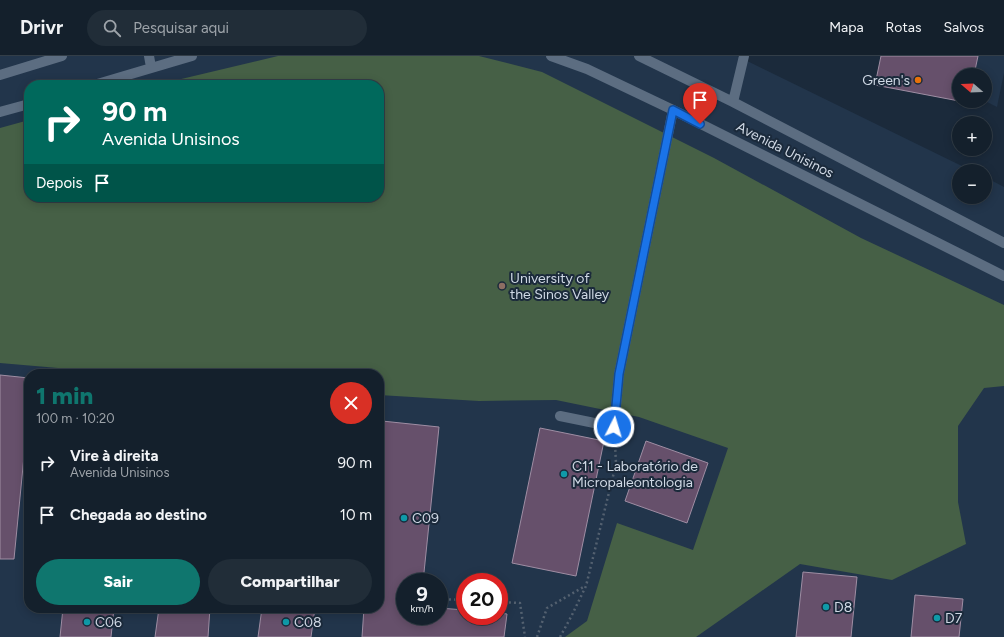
<!DOCTYPE html>
<html lang="pt">
<head>
<meta charset="utf-8">
<style>
	:root { --surface:#14202c; --page:#212d38; --text:#f1f3f6; --muted:#9da3a9; --line:#333e48; --accent:#0f766e }
	body { margin:0; font-family:Figtree,sans-serif; background:var(--page); color:var(--text); height:100vh; display:flex; flex-direction:column; font-size:15px; white-space:nowrap }
	* { box-sizing:border-box; margin:0 }
	p { font-size:13px; color:var(--muted) }
	.icon { flex:none; width:22px; height:22px; fill:none; stroke:currentColor; stroke-width:2; stroke-linecap:round; stroke-linejoin:round }
	.map { position:relative; flex:1; overflow:hidden }
	.panel { position:absolute; left:24px; top:313px; width:360px; height:244px; display:flex; flex-direction:column; background:var(--surface); border-radius:16px; box-shadow:0 2px 10px #0003,0 0 0 1px var(--line) }
	.panel>* { flex:none }
	.banner { position:absolute; left:24px; top:24px; width:360px; height:122px; border-radius:16px; box-shadow:0 2px 10px #0003,0 0 0 1px var(--line); background:#00695c; color:#fff; overflow:hidden }
	.needle { width:26px; rotate:289deg }
	.fabs { position:absolute; left:952px; top:12px; display:grid; gap:8px }
	.fabs a { display:grid; place-items:center; width:40px; height:40px; border-radius:50%; background:var(--surface); box-shadow:0 2px 10px #0003,0 0 0 1px var(--line); font-size:20px }
	.speed { position:absolute; left:396px; top:517px; display:flex; gap:8px; font-size:20px; font-weight:700; text-align:center }
	.speed>* { display:grid; place-content:center; width:52px; height:52px; border-radius:50%; background:var(--surface); box-shadow:0 2px 10px #0003,0 0 0 1px var(--line); line-height:1 }
	.speed small { font-size:10px; font-weight:400 }
	.speed .limit { border:6px solid #d22; background:#fff; color:#111 }
	.pin { position:absolute; display:grid; place-items:center; width:34px; height:34px; color:#fff; margin:-41px -17px; border-radius:50% 50% 50% 0; rotate:-45deg; box-shadow:0 0 4px #0007 }
	.pin .icon { rotate:45deg }
	.me { position:absolute; width:44px; margin:-22px; rotate:5deg; stroke-linejoin:round; filter:drop-shadow(0 0 3px #0008) }
	.turn { display:flex; align-items:center; gap:14px; height:84px; padding:0 12px; font-size:18px }
	.turn .icon { width:52px; height:52px; stroke-width:2.5 }
	.turn b { display:block; font-size:28px; line-height:34px }
	.then { display:flex; align-items:center; height:38px; padding:0 12px; background:#0003; gap:8px; font-size:15px }
	.round { display:grid; place-items:center; flex:none; width:42px; height:42px; border-radius:21px; background:var(--page) }
	.overview { display:flex; align-items:center; justify-content:space-between; height:68px; padding:0 12px }
	h1 { font-size:24px; font-weight:800; line-height:30px; color:var(--accent) }
	.button { display:flex; gap:8px; margin-top:auto; padding:8px 12px }
	.button a { flex:1; height:46px; border-radius:24px; background:var(--accent); color:#fff; font-size:16px; font-weight:800; line-height:46px; text-align:center }
	.button a+a { background:var(--page); color:var(--text) }
	ul { padding:0; list-style:none }
	li { display:flex; align-items:center; gap:12px; height:52px; padding:0 12px }
	li div { flex:1 }
	li b { display:block; font-size:15px }
	li em { font-style:normal }
	header { display:flex; align-items:center; gap:24px; box-sizing:border-box; height:56px; padding:0 20px; background:var(--surface); border-bottom:1px solid var(--line) }
	header strong { font-size:19px }
	nav { display:flex; gap:22px; margin-inline-start:auto; font-size:14px }
	.search { width:280px; height:36px; background:var(--page); display:flex; align-items:center; gap:10px; box-sizing:border-box; padding:0 14px; border-radius:22px; color:var(--muted); font-size:15px }
	.map>svg:first-child { display:block }
	.built { fill:#22354b; fill-rule:evenodd }
	.forest { fill:#466046 }
	.building { fill:#66506b; stroke:#9f8ea4 }
	.lines { fill:none; stroke-linecap:round; stroke-linejoin:round }
	.path { stroke:#546170; stroke-width:2.5; stroke-dasharray:2 3; stroke-linecap:butt }
	.lane { stroke:#5c6d81; stroke-width:10 }
	.route-casing { stroke:#114b97; stroke-width:10 }
	.route { stroke:#1a73e8; stroke-width:7 }
	.food-dot { fill:#e8710a; stroke:#1b2a3b; stroke-width:1.5 }
	.education-dot { fill:#8d6e63; stroke:#1b2a3b; stroke-width:1.5 }
	.culture-dot { fill:#0f9aa8; stroke:#1b2a3b; stroke-width:1.5 }
	.labels { text-anchor:middle; dominant-baseline:central; stroke-width:4; stroke-linejoin:round; paint-order:stroke }
	.poi-label { font-size:14px; fill:#d0d9e5; stroke:#1b2a3b; text-anchor:start }
	.street-label { font-size:14px; fill:#d0d9e5; stroke:#1b2a3b }
</style>
</head>
<body>
<header>
<strong>Drivr</strong>
<div class="search"><svg class="icon" aria-label="search" viewBox="0 0 24 24"><circle cx="10" cy="10" r="6"/><path d="M15 15l6 6"/></svg>Pesquisar aqui</div>
<nav><a>Mapa</a><a>Rotas</a><a>Salvos</a></nav>
</header>
<div class="map">
<svg width="1004" height="581" viewBox="0 0 1004 581">
	<rect width="100%" height="100%" fill="#1b2a3b"/>
	<!-- built -->
	<path class="built" d="M 0,0 L 737,0 L 972,115 L 959,115 L 959,141 L 985,141 L 985,121 L 1004,131 L 1004,581 L 0,581 ZM 29,29 L 379,29 L 379,141 L 29,141 ZM 29,318 L 379,318 L 379,552 L 29,552 ZM 405,526 L 439,526 L 439,560 L 405,560 ZM 465,526 L 499,526 L 499,560 L 465,560 Z
		M 891,0 L 1004,0 L 1004,17 L 997,51 L 985,45 L 985,19 L 959,19 Z"/>
	<!-- forest -->
	<path class="forest" d="M 278,0 L 479,0 L 542,16 L 714,102 L 861,182 L 1004,249 L 1004,330 L 984,332 L 958,370 L 958,446 L 966,488 L 892,524 L 800,508 L 696,581 L 565,581 L 587,565 L 617,467 L 693,494 L 728,392 L 639,361 L 556,344 L 479,345 L 379,339 L 379,318 L 128,318 L 0,307 L 0,72 L 29,64 L 29,141 L 379,141 L 379,29 L 156,29 Z"/>
	<!-- building -->
	<path class="building" d="M 881,0 L 978,0 L 974,19 L 959,19 L 959,45 L 875,29 Z
		M 0,319 L 29,322 L 29,349 L 14,503 L 0,503 Z
		M 382,365 L 439,371 L 423,526 L 405,526 L 405,560 L 439,560 L 439,552 L 465,554 L 465,560 L 499,560 L 499,557 L 507,558 L 504,581 L 362,581 L 364,552 L 379,552 L 379,398 Z
		M 540,372 L 604,385 L 576,520 L 512,507 Z
		M 646,385 L 708,407 L 687,467 L 625,445 Z
		M 803,516 L 857,521 L 851,581 L 796,581 Z
		M 915,539 L 963,543 L 959,581 L 911,581 Z
		M 63,552 L 114,552 L 111,581 L 60,581 Z
		M 159,552 L 210,552 L 208,581 L 155,581 Z
		M 262,552 L 315,552 L 311,581 L 258,581 Z"/>
	<g class="lines">
		<!-- path -->
		<path class="path" d="M 439,543 L 465,544
			M 499,546 L 520,547 L 525,581
			M 537,581 L 547,552 L 585,530
			M 560,581 L 571,561 L 586,530 L 616,408 L 615,387"/>
		<!-- lane -->
		<path class="lane" d="M 149,0 L 151,11
			M 551,0 L 587,13 L 673,54 L 1004,220
			M 639,0 L 733,46 L 1004,187
			M 0,19 L 62,0
			M 94,29 L 192,0
			M 733,46 L 744,0
			M 0,56 L 29,48
			M 560,360 L 614,371 L 619,318 L 673,54"/>
	</g>
	<g class="lines">
		<!-- route casing -->
		<g class="route-casing">
			<path id="route" d="M 614,371 L 619,318 L 673,54 L 700,68"/>
		</g>
		<!-- route -->
		<use href="#route" class="route"/>
	</g>
	<!-- markers -->
	<circle class="food-dot" cx="918" cy="24" r="4"/>
	<circle class="education-dot" cx="502" cy="230" r="4"/>
	<g class="culture-dot">
		<circle cx="564" cy="418" r="4"/>
		<circle cx="404" cy="462" r="4"/>
		<circle cx="826" cy="551" r="4"/>
		<circle cx="937" cy="562" r="4"/>
		<circle cx="87" cy="566" r="4"/>
		<circle cx="286" cy="566" r="4"/>
	</g>
	<g class="labels">
		<!-- poi labels -->
		<g class="poi-label">
			<text x="910" y="24" text-anchor="end">Green's</text>
			<text x="510" y="222">University of<tspan x="510" dy="16">the Sinos Valley</tspan></text>
			<text x="572" y="410">C11 - Laboratório de<tspan x="572" dy="16">Micropaleontologia</tspan></text>
			<text x="412" y="462">C09</text>
			<text x="834" y="551">D8</text>
			<text x="945" y="562">D7</text>
			<text x="95" y="566">C06</text>
			<text x="294" y="566">C08</text>
		</g>
		<!-- street labels -->
		<g class="street-label">
			<text transform="translate(785 94) rotate(27)">Avenida Unisinos</text>
		</g>
	</g>
</svg>
<div class="fabs">
<a><svg class="needle" viewBox="-14 -14 28 28"><path d="M0-13l5 13h-10z" fill="#e53935"/><path d="M0 13l5-13h-10z" fill="#9da3a9"/></svg></a>
<a>+</a>
<a>−</a>
</div>
<div class="speed"><div>9<small>km/h</small></div><div class="limit">20</div></div>
<div class="pin" style="left:700px;top:68px;background:#d93025"><svg class="icon" aria-label="arrive" viewBox="0 0 24 24"><path d="M6 21V4h12l-3 4 3 4H6"/></svg></div>
<svg class="me" style="left:614px;top:371px" viewBox="-20 -20 40 40"><circle r="17" fill="#1a73e8" stroke="#fff" stroke-width="3"/><path d="M0-11L8 9 0 5-8 9z" fill="#fff"/></svg>
<div class="banner">
<div class="turn"><svg class="icon" aria-label="right" viewBox="0 0 24 24"><path d="M7 20v-9h11M14 6l5 5-5 5"/></svg><div><b>90 m</b>Avenida Unisinos</div></div>
<div class="then">Depois<svg class="icon" aria-label="arrive" viewBox="0 0 24 24"><path d="M6 21V4h12l-3 4 3 4H6"/></svg></div>
</div>
<section class="panel">
<div class="overview"><div><h1>1 min</h1><p>100 m · 10:20</p></div><a class="round" style="background:#d93025;color:#fff"><svg class="icon" aria-label="close" viewBox="0 0 24 24"><path d="M6 6l12 12M18 6L6 18"/></svg></a></div>
<ul>
<li><svg class="icon" aria-label="right" viewBox="0 0 24 24"><path d="M7 20v-9h11M14 6l5 5-5 5"/></svg><div><b>Vire à direita</b><p>Avenida Unisinos</p></div><em>90 m</em></li>
<li><svg class="icon" aria-label="arrive" viewBox="0 0 24 24"><path d="M6 21V4h12l-3 4 3 4H6"/></svg><div><b>Chegada ao destino</b></div><em>10 m</em></li>
</ul>
<div class="button"><a>Sair</a><a>Compartilhar</a></div>
</section>
</div>
</body>
</html>
